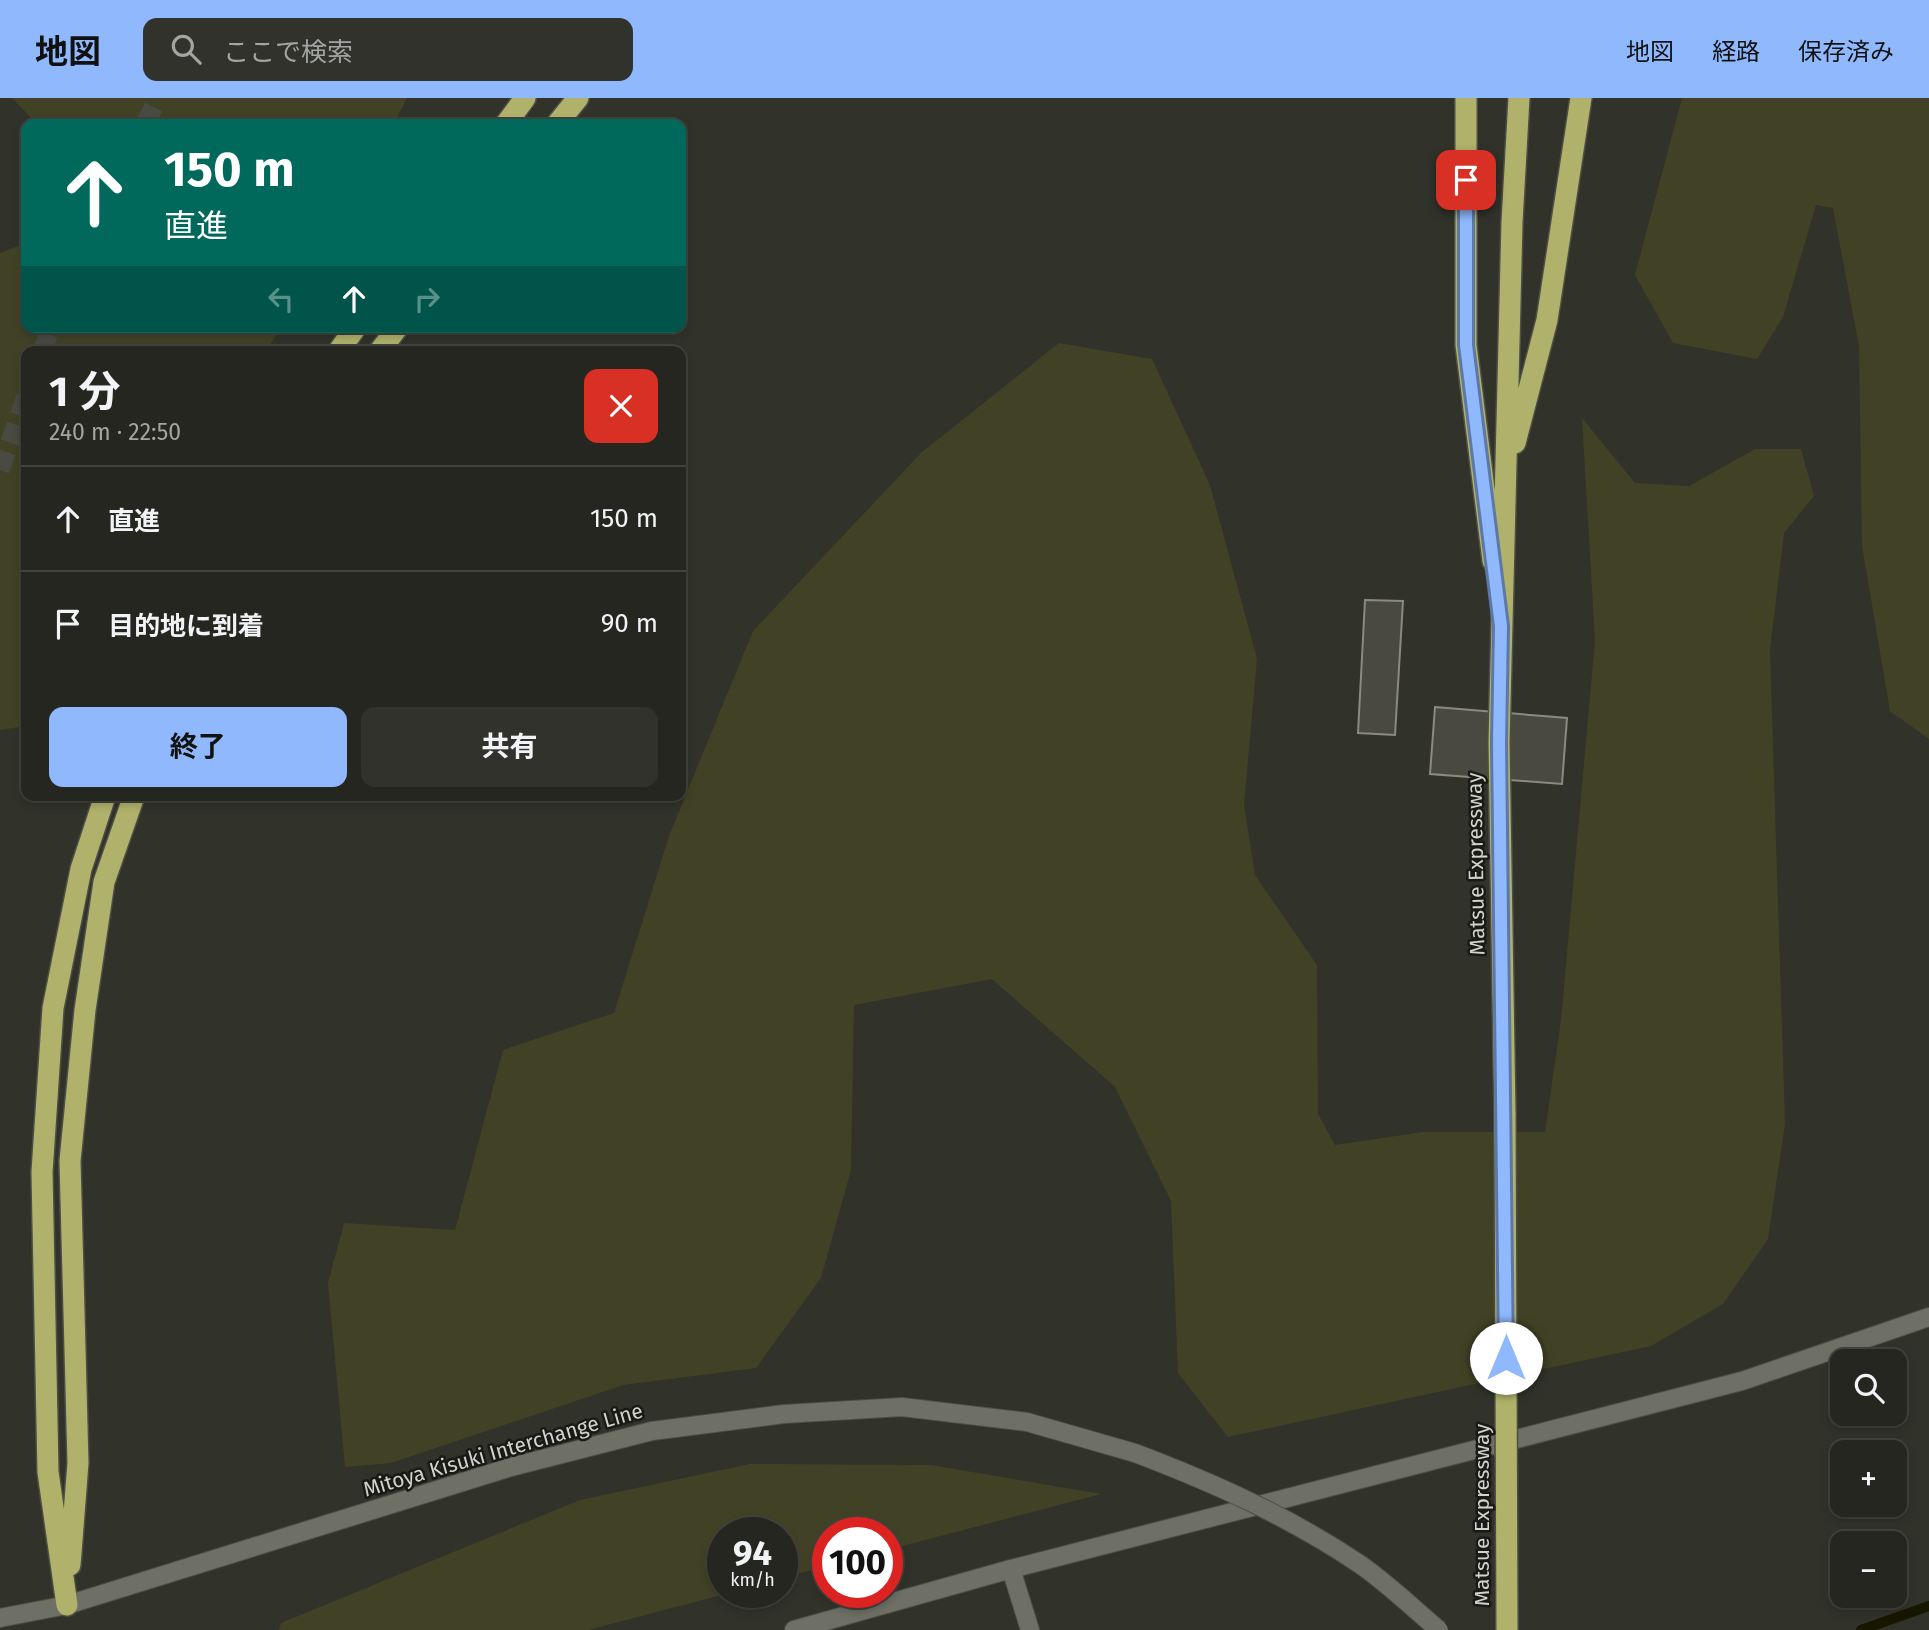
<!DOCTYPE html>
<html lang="ja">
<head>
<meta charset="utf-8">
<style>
	:root { --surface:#25261f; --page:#31322c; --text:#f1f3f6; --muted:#a3a5a4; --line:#42433d; --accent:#8fb8fd }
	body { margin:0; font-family:"Fira Sans","Noto Sans JP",sans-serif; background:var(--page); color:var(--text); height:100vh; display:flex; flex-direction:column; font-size:26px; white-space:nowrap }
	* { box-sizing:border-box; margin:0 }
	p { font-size:23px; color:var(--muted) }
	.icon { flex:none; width:38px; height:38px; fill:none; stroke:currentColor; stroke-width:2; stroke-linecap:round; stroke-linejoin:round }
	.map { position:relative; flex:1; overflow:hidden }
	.details { position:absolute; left:21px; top:248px; width:665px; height:455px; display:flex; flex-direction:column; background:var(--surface); border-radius:14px; box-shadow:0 4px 10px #0003,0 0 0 2px var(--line) }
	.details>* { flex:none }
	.hud { position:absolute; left:21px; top:21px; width:665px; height:214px; border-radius:14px; box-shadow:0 4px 10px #0003,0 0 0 2px var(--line); background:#00695c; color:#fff; overflow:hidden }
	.buttons { position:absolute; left:1830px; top:1251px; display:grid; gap:14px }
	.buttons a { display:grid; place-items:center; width:77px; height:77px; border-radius:14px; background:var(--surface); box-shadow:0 4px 10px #0003,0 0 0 2px var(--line); font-size:35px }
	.speed { position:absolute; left:707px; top:1419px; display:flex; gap:14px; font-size:35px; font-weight:700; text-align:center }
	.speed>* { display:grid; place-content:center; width:91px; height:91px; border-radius:50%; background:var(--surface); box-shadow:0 4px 10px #0003,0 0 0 2px var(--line); line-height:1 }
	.speed small { font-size:18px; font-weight:400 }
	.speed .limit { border:10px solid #d22; background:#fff; color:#111 }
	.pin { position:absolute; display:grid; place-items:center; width:60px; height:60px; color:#fff; margin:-30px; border-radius:14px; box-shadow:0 4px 10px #0006 }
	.me { position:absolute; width:77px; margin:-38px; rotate:0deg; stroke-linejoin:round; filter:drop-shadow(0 0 5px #0008) }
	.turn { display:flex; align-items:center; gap:24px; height:147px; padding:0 28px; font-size:32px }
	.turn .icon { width:91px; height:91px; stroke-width:2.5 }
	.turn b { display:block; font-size:49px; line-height:60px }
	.lanes { display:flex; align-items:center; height:66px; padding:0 28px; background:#0003; justify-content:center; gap:35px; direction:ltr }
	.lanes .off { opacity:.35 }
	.round { display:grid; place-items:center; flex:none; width:74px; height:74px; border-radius:14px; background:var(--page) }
	.summary { display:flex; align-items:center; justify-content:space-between; height:119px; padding:0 28px }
	h1 { font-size:42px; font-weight:700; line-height:52px }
	.cta { display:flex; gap:14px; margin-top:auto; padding:14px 28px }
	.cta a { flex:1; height:80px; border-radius:14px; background:var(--accent); color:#111; font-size:28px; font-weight:700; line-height:80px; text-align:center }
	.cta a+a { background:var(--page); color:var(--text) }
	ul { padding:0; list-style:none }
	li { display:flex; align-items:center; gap:21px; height:105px; padding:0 28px; border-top:2px solid var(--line) }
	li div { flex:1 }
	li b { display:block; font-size:26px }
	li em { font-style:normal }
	header { display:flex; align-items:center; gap:42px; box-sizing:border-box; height:98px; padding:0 35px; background:var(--accent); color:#111 }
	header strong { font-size:33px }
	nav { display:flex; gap:38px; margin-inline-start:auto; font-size:24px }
	.search { width:490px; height:63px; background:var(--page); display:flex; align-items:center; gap:18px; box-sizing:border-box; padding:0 24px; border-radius:14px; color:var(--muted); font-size:26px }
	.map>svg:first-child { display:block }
	.green { fill:#414225 }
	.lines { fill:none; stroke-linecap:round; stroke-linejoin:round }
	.stream { stroke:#171700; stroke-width:10 }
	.building { fill:#494940; stroke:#8a8a80; stroke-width:2 }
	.trunk-tunnel { stroke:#494a42; stroke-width:19; stroke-dasharray:19 10; stroke-linecap:butt }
	.tertiary-casing { stroke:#4d4e46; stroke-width:20 }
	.secondary-casing { stroke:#4d4e46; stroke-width:20 }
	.motorway-casing { stroke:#4d4e46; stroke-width:24 }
	.tertiary { stroke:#6e6f65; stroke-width:18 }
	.secondary { stroke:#6e6f65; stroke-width:18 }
	.motorway { stroke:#b0b26b; stroke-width:21 }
	.secondary-bridge-casing { stroke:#4d4e46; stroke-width:20; stroke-linecap:butt }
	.motorway-bridge-casing { stroke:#4d4e46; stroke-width:24; stroke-linecap:butt }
	.secondary-bridge { stroke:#6e6f65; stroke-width:18 }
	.motorway-bridge { stroke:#b0b26b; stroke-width:21 }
	.route-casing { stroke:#5d78a4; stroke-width:18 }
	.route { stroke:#8fb8fd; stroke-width:12 }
	.labels { text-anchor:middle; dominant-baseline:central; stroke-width:5; stroke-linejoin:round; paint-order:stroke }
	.street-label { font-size:21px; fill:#d2d3cd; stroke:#191915 }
</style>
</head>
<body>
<header>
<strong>地図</strong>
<div class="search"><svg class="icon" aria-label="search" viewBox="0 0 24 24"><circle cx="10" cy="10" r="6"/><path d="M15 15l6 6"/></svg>ここで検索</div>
<nav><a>地図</a><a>経路</a><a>保存済み</a></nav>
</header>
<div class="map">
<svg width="1929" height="1532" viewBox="0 0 1929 1532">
	<rect width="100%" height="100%" fill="#313229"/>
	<!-- green -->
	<path class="green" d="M 12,0 L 407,0 L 394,26 L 37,26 Z
		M 1682,0 L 1929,0 L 1929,641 L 1890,613 L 1862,448 L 1859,248 L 1833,110 L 1816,107 L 1783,219 L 1757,261 L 1673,245 L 1635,177 Z
		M 26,145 L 26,229 L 282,229 L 265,254 L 26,254 L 26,628 L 0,632 L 0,155 Z
		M 1059,245 L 1152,261 L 1210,387 L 1257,561 L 1244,707 L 1255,777 L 1317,867 L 1318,1016 L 1335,1047 L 1423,1034 L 1545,1034 L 1561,922 L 1595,543 L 1582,320 L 1635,385 L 1689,388 L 1755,351 L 1801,351 L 1814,398 L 1784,435 L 1770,552 L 1785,1026 L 1768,1141 L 1723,1206 L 1651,1248 L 1228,1339 L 1178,1275 L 1171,1103 L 1115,989 L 992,881 L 854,907 L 851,1072 L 821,1180 L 756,1270 L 623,1287 L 391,1365 L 345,1369 L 328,1185 L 344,1125 L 455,1132 L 503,952 L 614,915 L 669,738 L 753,533 L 921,355 Z
		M 750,1366 L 931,1367 L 1101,1396 L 887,1452 L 887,1435 L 828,1435 L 828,1468 L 782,1480 L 782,1435 L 723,1435 L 723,1494 L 729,1495 L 588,1532 L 279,1532 L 281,1525 L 580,1402 Z"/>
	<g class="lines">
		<!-- stream -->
		<path class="stream" d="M 1861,1532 L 1929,1508"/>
	</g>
	<!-- building -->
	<path class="building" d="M 1365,502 L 1403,503 L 1395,637 L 1358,635 Z
		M 1435,609 L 1567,620 L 1562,686 L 1430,676 Z"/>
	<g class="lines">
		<!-- trunk-tunnel -->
		<path class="trunk-tunnel" d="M 145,26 L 158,0
			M 42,254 L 51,229
			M 0,372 L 26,299"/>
		<!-- tertiary casing -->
		<g class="tertiary-casing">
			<path id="tertiary" d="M 1011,1471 L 1030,1532
				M 794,1532 L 1011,1471 L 1742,1283 L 1929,1219"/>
		</g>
		<!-- secondary casing -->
		<g class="secondary-casing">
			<path id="secondary" d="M 0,1520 L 67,1507 L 511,1369 L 652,1333 L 784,1316 L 902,1309 L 1027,1324 L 1135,1355"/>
		</g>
		<!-- motorway casing -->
		<g class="motorway-casing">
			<path id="motorway" d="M 1466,0 L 1466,247 L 1493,463
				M 506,26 L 525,0
				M 557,26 L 578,0
				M 338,254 L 356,229
				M 379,254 L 398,229
				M 1515,345 L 1547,222 L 1581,0
				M 1505,1016 L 1499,645 L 1512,124 L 1519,0
				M 70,1467 L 78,1365 L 70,1063 L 85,912 L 104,784 L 134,698
				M 67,1507 L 48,1374 L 42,1074 L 53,910 L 81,771 L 105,698"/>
		</g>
		<!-- tertiary -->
		<use href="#tertiary" class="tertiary"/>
		<!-- secondary -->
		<use href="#secondary" class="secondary"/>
		<!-- motorway -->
		<use href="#motorway" class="motorway"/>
		<!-- secondary-bridge casing -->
		<g class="secondary-bridge-casing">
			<path id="secondary-bridge" d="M 1135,1355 C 1214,1385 1290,1419 1361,1467 C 1388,1486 1413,1510 1439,1532"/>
		</g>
		<!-- motorway-bridge casing -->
		<g class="motorway-bridge-casing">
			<path id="motorway-bridge" d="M 1505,1016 L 1507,1532"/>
		</g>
		<!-- secondary-bridge -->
		<use href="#secondary-bridge" class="secondary-bridge"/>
		<!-- motorway-bridge -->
		<use href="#motorway-bridge" class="motorway-bridge"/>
	</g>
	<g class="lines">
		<!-- route casing -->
		<g class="route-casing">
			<path id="route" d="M 1466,82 L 1466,247 L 1501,528 L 1499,645 L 1506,1260"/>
		</g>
		<!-- route -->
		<use href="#route" class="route"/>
	</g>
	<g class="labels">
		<!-- street labels -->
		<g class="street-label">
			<text transform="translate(1476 766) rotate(-91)">Matsue Expressway</text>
			<text transform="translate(503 1352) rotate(-16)">Mitoya Kisuki Interchange Line</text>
			<text transform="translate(1482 1417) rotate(-90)">Matsue Expressway</text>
		</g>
	</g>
</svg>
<div class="buttons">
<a><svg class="icon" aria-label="search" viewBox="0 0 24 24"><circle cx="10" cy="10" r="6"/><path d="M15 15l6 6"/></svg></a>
<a>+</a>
<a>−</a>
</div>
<div class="speed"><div>94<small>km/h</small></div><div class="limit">100</div></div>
<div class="pin" style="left:1466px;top:82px;background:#d93025"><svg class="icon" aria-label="arrive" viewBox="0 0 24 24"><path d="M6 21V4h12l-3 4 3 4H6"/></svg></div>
<svg class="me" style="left:1506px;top:1260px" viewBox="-20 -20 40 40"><circle r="19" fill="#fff"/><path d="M0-13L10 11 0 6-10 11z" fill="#8fb8fd"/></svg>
<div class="hud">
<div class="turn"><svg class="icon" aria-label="ahead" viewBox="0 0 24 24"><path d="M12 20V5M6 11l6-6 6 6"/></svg><div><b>150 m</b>直進</div></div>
<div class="lanes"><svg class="icon off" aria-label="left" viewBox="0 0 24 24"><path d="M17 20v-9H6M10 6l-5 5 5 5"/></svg><svg class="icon" aria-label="ahead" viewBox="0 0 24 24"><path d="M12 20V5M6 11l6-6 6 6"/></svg><svg class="icon off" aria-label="right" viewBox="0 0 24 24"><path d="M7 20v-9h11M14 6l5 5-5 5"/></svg></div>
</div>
<section class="details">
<div class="summary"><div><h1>1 分</h1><p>240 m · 22:50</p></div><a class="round" style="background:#d93025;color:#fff"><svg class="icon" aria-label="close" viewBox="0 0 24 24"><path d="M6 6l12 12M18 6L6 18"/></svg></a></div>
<ul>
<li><svg class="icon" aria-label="ahead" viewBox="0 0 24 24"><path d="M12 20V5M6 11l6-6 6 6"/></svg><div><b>直進</b></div><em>150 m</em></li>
<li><svg class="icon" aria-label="arrive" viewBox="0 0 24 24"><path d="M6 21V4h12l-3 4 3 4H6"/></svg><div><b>目的地に到着</b></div><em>90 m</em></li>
</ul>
<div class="cta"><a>終了</a><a>共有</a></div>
</section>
</div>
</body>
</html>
